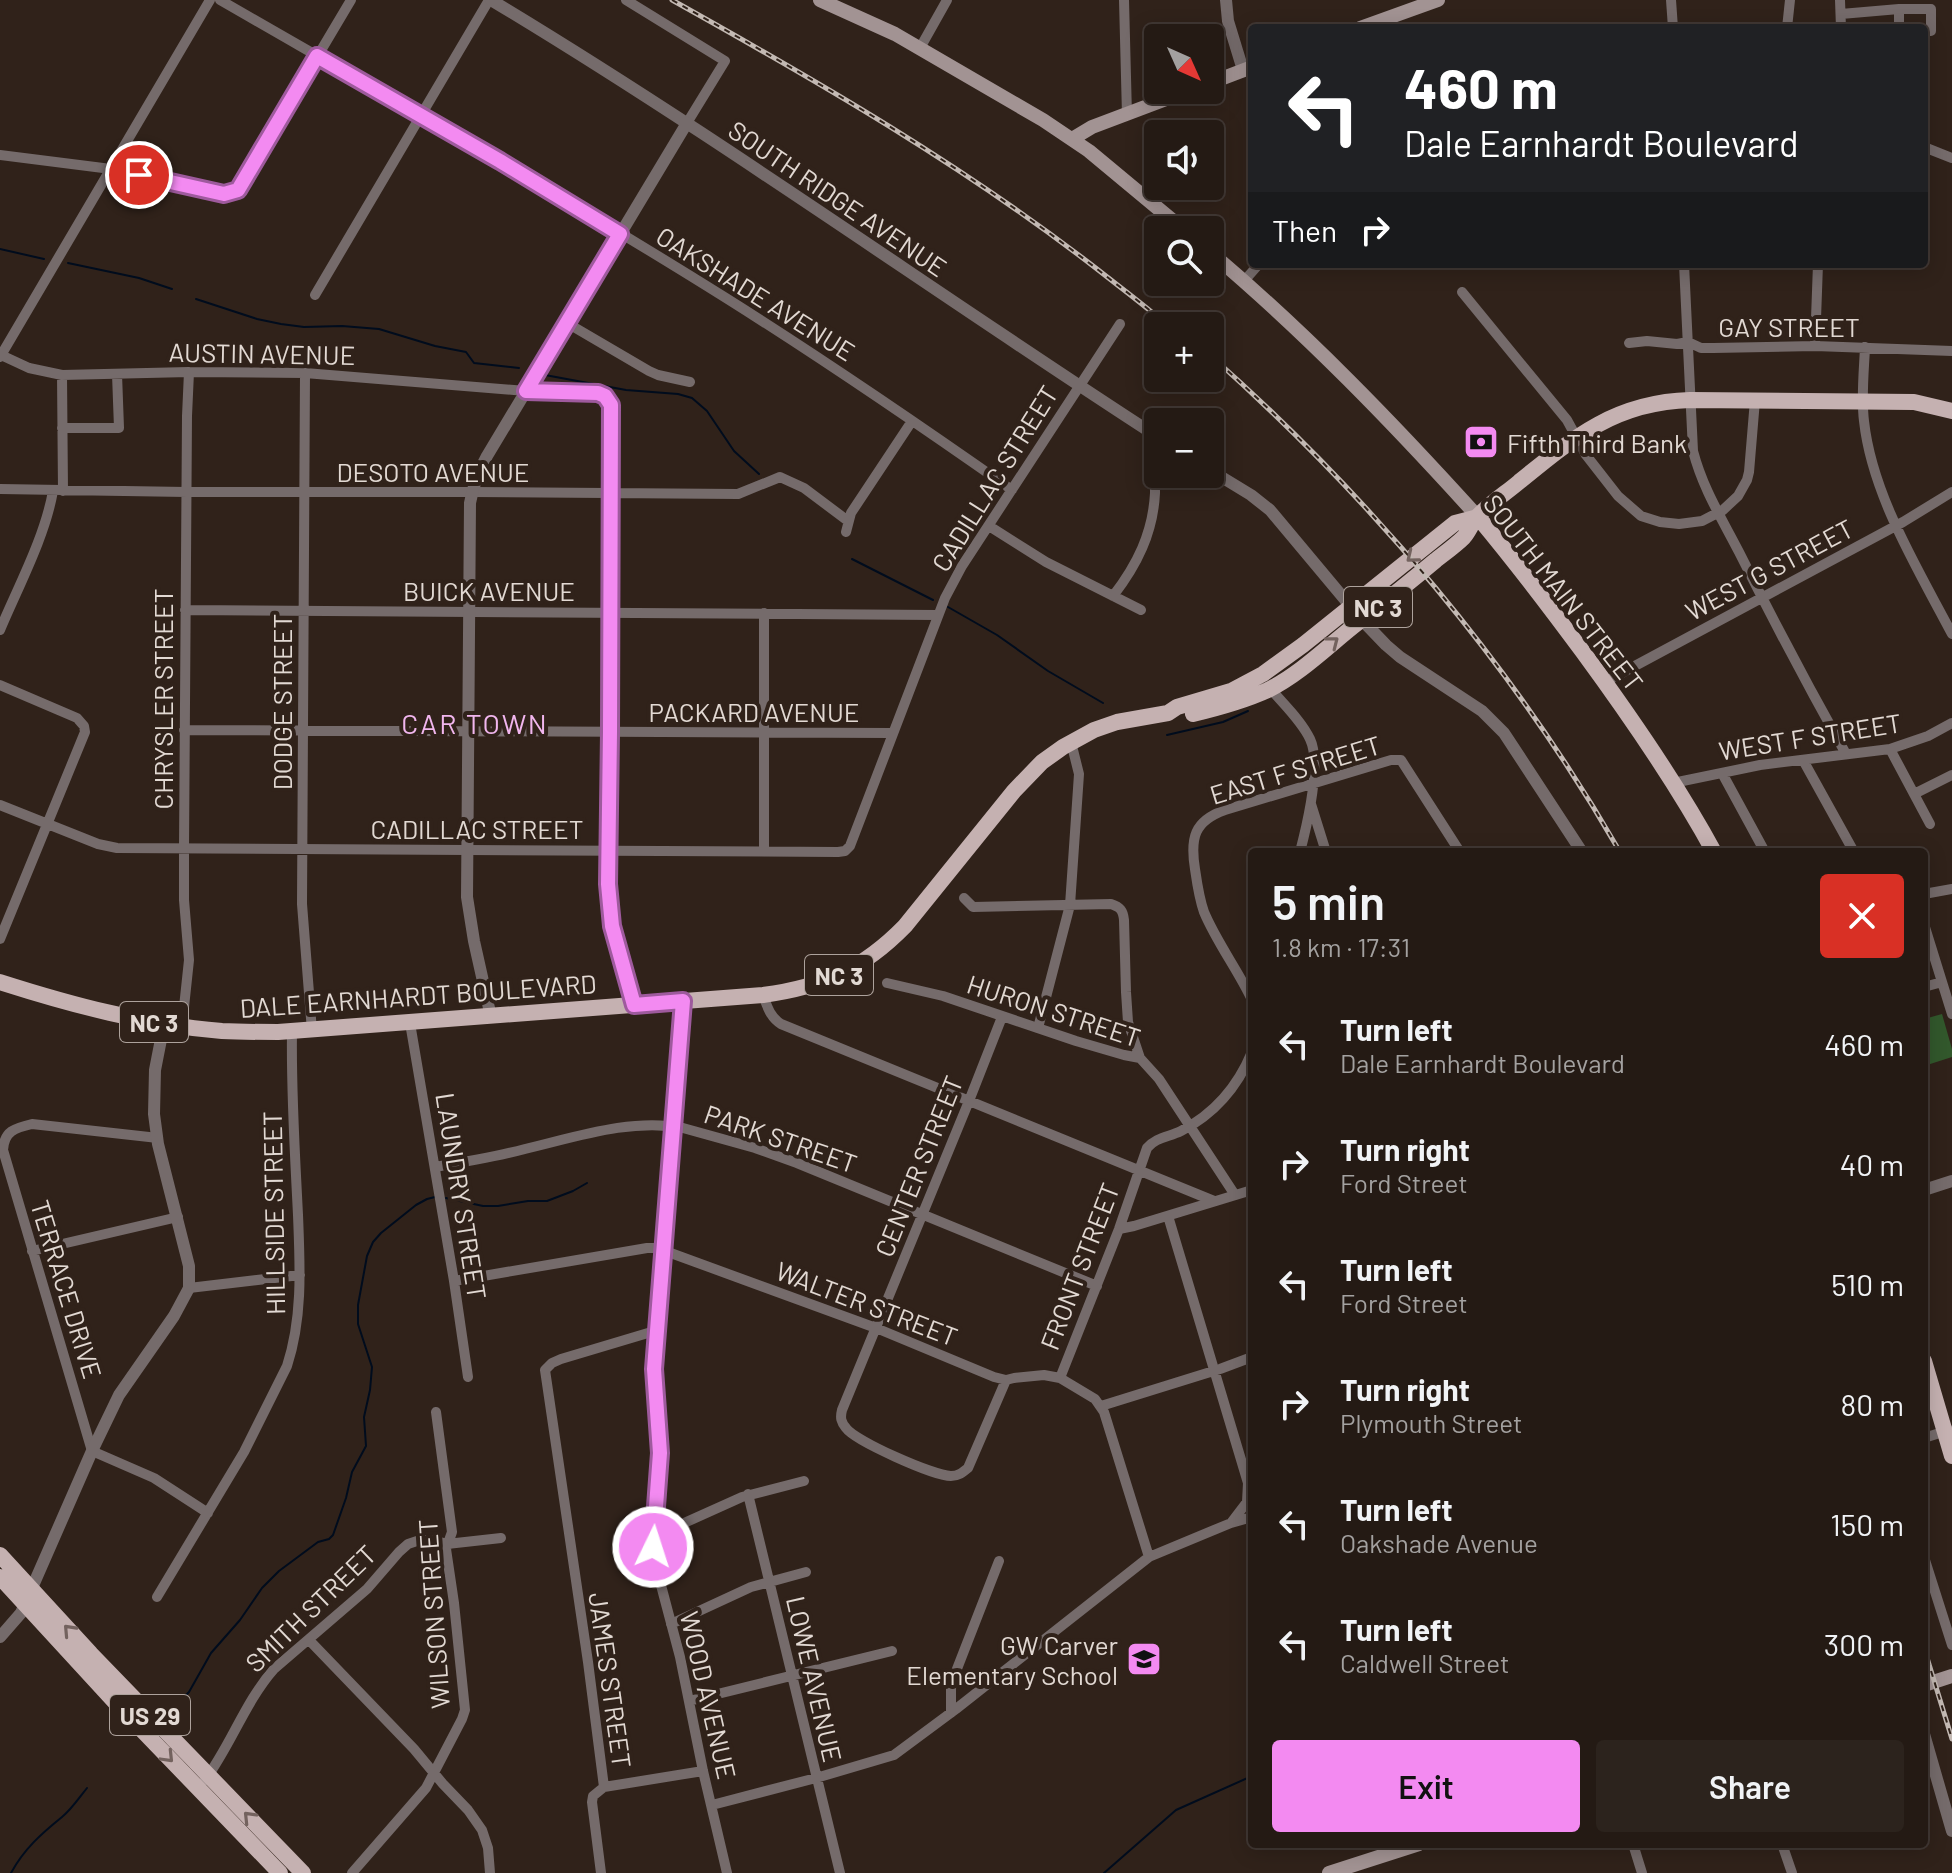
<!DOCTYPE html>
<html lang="en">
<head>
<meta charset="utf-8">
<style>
	:root { --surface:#241a14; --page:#2c231d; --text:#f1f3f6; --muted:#a3a1a0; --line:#413834; --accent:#f38af1 }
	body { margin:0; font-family:Barlow,sans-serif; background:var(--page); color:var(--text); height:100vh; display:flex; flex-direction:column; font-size:30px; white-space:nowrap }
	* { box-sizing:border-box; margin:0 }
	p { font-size:26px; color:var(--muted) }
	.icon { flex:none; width:44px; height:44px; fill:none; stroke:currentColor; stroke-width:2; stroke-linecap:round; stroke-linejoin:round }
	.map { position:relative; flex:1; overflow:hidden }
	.sheet { position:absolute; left:1248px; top:848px; width:680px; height:1000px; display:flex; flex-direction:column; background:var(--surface); border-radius:8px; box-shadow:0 4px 20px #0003,0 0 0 2px var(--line) }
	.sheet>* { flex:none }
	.banner { position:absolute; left:1248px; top:24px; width:680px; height:244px; border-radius:8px; box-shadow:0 4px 20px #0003,0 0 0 2px var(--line); background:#202124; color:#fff; overflow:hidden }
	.needle { width:52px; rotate:135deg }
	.fabs { position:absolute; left:1144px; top:24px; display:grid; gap:16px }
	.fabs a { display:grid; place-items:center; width:80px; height:80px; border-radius:8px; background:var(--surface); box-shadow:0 4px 20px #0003,0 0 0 2px var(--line); font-size:40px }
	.pin { position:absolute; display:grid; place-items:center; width:68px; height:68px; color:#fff; margin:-34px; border:4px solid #fff; border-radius:50%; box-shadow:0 2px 8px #0007 }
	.me { position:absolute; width:88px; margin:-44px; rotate:4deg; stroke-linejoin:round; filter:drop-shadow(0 0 6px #0008) }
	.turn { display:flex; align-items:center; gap:28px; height:168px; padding:0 24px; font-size:36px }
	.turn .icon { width:104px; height:104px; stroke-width:2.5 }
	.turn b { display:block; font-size:56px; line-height:68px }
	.then { display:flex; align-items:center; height:76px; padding:0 24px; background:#0003; gap:16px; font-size:30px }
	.round { display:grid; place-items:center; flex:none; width:84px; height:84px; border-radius:8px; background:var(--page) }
	.headline { display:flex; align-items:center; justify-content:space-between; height:136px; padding:0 24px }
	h1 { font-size:48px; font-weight:600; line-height:60px }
	.action { display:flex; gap:16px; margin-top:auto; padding:16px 24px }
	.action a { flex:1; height:92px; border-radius:8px; background:var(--accent); color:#111; font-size:32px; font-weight:600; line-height:92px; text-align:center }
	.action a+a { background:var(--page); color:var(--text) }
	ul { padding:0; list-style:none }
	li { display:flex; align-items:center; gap:24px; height:120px; padding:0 24px }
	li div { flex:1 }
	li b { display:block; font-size:30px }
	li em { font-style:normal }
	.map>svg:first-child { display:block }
	.green { fill:#32582c }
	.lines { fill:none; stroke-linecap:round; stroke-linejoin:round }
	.stream { stroke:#000c1d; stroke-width:2 }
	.minor { stroke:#756b6b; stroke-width:10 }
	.tertiary { stroke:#756b6b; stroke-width:12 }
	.secondary { stroke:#a29393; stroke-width:14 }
	.primary { stroke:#c5b1b1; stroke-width:16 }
	.rail-casing { stroke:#c3b9b3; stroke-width:5 }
	.rail { stroke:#30221a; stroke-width:2; stroke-dasharray:6; stroke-linecap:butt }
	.oneway { stroke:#73625e }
	.route-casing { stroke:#9e5a9d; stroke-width:20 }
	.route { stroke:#f38af1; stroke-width:14 }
	.labels { text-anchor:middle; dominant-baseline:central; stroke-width:8; stroke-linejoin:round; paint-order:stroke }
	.shield { fill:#30221a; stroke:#ada29c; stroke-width:2 }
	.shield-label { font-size:24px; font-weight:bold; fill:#e2d9d3 }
	.street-label { font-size:26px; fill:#e2d9d3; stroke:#30221a }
	.poi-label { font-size:26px; fill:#e2d9d3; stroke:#30221a; text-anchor:start }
	.neighbourhood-label { font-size:28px; letter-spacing:2px; fill:#f1b6ee; stroke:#30221a }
</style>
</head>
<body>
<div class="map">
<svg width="1952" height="1873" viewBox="0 0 1952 1873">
	<rect width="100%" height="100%" fill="#30221a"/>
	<!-- green -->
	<path class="green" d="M 1942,1014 L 1952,1049 L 1952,1057 L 1924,1066 L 1924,1019 Z"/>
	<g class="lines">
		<!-- stream -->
		<path class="stream" d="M 0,249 L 44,259
			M 68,263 L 139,278 L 172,289
			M 196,299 L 257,319 L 281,324 L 304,327 L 342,326 L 379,329 L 435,346 L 466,352 L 474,363 L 519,368
			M 545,375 L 626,390 L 678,394 L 692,398 L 707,411 L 734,451 L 759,474
			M 852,559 L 933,600
			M 948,607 L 997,635 L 1048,671 L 1103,703
			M 1167,735 L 1223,722 L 1248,711
			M 446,1198 L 483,1206 L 498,1206 L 528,1201 L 547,1201 L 573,1191 L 587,1183
			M 165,1716 L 189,1692 L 211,1653 L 240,1620 L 262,1588 L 279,1571 L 318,1542 L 329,1539 L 333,1535 L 346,1498 L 352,1472 L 366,1446 L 364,1417 L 370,1390 L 372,1367 L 358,1324 L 358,1305 L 367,1256 L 373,1242 L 381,1233 L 416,1205 L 427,1199 L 435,1197
			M 11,1873 C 24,1849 41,1834 62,1817 C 71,1810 79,1798 87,1788
			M 1104,1873 L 1176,1810 L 1252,1776"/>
		<!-- minor -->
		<path class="minor" d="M 220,0 C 390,98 560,194 726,298 C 823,359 918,424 1012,490
			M 626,0 L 725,61 L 687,123
			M 1124,0 L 1127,115
			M 1671,0 L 1673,28
			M 1840,0 L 1841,28
			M 1841,14 L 1899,9
			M 1787,28 L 1790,0
			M 1899,28 L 1899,9 L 1931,9 L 1931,31 L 1924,31
			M 920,48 L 947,0
			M 1924,147 L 1952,158
			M 0,155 L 111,169 L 224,194 L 238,190 L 351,0
			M 1684,264 L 1693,451 C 1703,489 1721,517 1739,552 C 1773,620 1809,688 1846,754
			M 1244,281 L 1259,264
			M 1462,292 L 1567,420 L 1586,455 L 1618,496 L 1641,516 L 1660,522 L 1679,524 L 1702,521 L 1723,510 L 1738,496 L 1747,480 L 1749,472 L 1755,400
			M 315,295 L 489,0
			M 567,323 L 649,371 L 658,375 L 690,382
			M 1629,343 L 1647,341 L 1677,344 L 1688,342 L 1701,348 L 1713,348 L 1815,346 L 1952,351
			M 1815,346 L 1818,264
			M 1865,347 C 1864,371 1861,397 1864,421 C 1872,495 1918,569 1952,634
			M 1,355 L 29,368 L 62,375 L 189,372 L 305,373 L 526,391 L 598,393 L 609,400 L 612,412 L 608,884 L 612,926 L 634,1005
			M 0,357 L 210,0
			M 305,373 L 302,904 L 312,1031
			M 62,375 L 63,491
			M 62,428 L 119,428 L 117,374
			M 0,489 L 186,492 L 472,492 L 738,494 L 780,477 L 804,488 L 848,521
			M 989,526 L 1046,562 L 1141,610
			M 846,532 L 851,513 L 912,421
			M 1113,596 C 1137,565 1153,533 1155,493 C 1155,474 1154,455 1156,436
			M 185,610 L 937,615
			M 764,613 L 764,851
			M 0,630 C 18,587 45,537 53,491
			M 1605,682 L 1903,522 L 1952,492
			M 0,685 L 77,718 L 84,726 L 85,732 L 0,939
			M 1270,688 C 1283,704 1301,720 1310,739 C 1322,764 1307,825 1300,852
			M 184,730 L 892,733
			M 1890,749 L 1930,824
			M 1803,760 L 1854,852
			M 1722,773 L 1765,852
			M 1673,783 L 1760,765 L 1890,749 L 1928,736 L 1952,723
			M 1914,794 L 1952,775
			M 1311,804 L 1326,852
			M 0,805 L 98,844 L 117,848 L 838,852 L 845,851 L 850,846 L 945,598 L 962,566 L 1120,324
			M 1924,894 L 1952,889
			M 964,898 L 973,907 L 1111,904 C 1120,907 1123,910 1124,920 L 1126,992 L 1128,1022 L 1140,1058
			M 1924,924 L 1952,1014
			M 887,983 L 943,996 L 1076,1041 L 1124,1055 L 1140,1058 L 1159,1079 L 1235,1195
			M 1924,987 L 1942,982
			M 763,995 C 767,1006 770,1017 781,1024 L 1214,1201
			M 1252,1000 C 1238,970 1217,943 1204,912 C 1199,898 1197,883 1195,869 C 1190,838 1194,821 1225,810 L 1391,760 L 1401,760 L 1460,852
			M 683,1001 L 654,1369 L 660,1453 L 653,1555 L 680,1657 L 703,1771 L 727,1873
			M 1002,1017 L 969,1101 L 842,1410 C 840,1418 841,1422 846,1428 C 855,1441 934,1476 951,1476 C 958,1476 962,1473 968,1468 L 1006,1380
			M 410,1023 L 454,1281 L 468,1377
			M 182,1026 L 189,960 L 184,900 L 184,848 L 187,416 L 189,372
			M 1038,1028 L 1070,905 L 1079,774 L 1071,742
			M 158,1138 L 32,1124 C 15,1128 4,1131 3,1150 L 92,1451 L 154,1478 L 208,1513
			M 435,1167 C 465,1162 495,1157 525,1149 C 576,1137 631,1118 683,1128 L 755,1148 L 797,1163 L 1097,1286
			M 1168,1216 L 1248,1483 L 1247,1502 L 1231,1523
			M 1119,1229 L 1134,1226 L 1252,1190
			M 32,1251 L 178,1217
			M 454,1281 L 647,1248 L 657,1248 L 876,1328 L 994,1377 L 1006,1380 L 1014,1378 L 1044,1375 L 1060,1378 L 1095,1399 L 1104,1412 L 1149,1557
			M 189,1288 L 300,1275
			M 1060,1378 L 1119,1229 L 1147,1148 C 1156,1137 1169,1137 1181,1131 C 1214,1114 1238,1086 1252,1052
			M 1101,1406 L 1220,1369 L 1252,1357
			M 1924,1438 L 1949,1430
			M 748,1494 L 840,1873
			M 653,1537 L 742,1497 L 804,1481
			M 1924,1557 L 1952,1645
			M 157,1597 L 244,1452 L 287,1366 C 303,1317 300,1266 298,1215 C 295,1154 291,1093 292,1032
			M 671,1624 L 751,1587 L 806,1572
			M 309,1640 L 414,1749 L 443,1784 L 468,1810 L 482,1830 L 488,1848 L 490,1873
			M 689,1701 L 892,1651
			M 951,1713 L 951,1688 L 955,1674 L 999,1561
			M 205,1780 C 231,1745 245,1702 274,1669 L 367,1589 L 399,1552 L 408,1544 L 420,1540 L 433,1540 L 447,1544 L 501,1538
			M 604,1787 L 588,1662 L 545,1370 L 552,1363 L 561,1359 L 658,1330
			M 604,1787 L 703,1771
			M 712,1805 L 816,1778 L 894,1755 L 956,1709 L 1149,1557 L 1231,1523 L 1252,1517
			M 1633,1844 L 1642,1873
			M 1782,1844 L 1792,1873
			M 352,1873 L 426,1788 L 462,1719 L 465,1710 L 454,1603 L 446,1549 L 452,1532 L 436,1412
			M 601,1873 L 592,1802 L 593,1796 L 604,1787"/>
		<!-- tertiary -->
		<path class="tertiary" d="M 491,0 C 719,137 935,293 1158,437
			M 1226,0 L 1228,21 L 1243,70
			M 1210,470 L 1251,495 L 1270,510 L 1362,620 L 1386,645 L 1400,657 L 1482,711 L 1504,733 L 1582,852
			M 491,1017 L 474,941 L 467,897 L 470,503 C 473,486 478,472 487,456 L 687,123
			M 1924,1190 L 1952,1181
			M 0,1637 L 21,1613 L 92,1451 L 119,1395 L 174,1316 L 189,1288 L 189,1266 L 158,1144 L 154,1114 L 155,1070 L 164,1024
			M 1924,1734 L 1952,1831"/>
		<!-- secondary -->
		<path class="secondary" d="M 820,0 L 895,34 L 1043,120 L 1089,151 L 1184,230
			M 1360,28 L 1438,0
			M 1210,83 L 1252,67
			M 1072,139 L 1092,127 L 1190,90
			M 1210,252 C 1306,333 1393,423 1478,517
			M 1924,1685 L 1952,1676
			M 1329,1873 L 1419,1844"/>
		<!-- primary -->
		<path class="primary" d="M 1478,517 C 1514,560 1549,606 1583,652 C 1630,716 1676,782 1714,852
			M 1193,714 C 1218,708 1244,701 1268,690 C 1302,673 1330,644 1360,621 C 1386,601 1411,581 1436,560 C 1445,553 1456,545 1464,537 C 1469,531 1472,523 1477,517 C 1489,504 1506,493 1519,482 C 1574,437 1616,402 1690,400 L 1914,402 L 1952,411
			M 0,982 C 72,1005 147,1025 222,1031 C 241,1032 259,1032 278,1032 L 763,995 C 823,987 863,969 905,926 L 1014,791 L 1042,762 L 1063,747 L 1094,730 L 1117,722 L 1168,713 L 1177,707 L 1231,691 L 1263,674 L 1303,645 L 1455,523 L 1478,517
			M 1924,1361 L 1952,1456
			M 0,1555 L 91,1654 L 303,1873
			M 0,1577 L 115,1702 L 280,1873"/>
		<!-- rail casing -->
		<g class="rail-casing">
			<path id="rail" d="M 672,0 C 819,82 964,166 1097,269 C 1121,288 1146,306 1168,326
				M 1210,355 C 1371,498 1513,666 1620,852
				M 1924,1648 L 1952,1739"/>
		</g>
		<!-- rail -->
		<use href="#rail" class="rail"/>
	</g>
	<!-- one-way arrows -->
	<defs><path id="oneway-chevron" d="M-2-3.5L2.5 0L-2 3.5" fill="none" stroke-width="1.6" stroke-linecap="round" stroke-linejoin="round" transform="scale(2)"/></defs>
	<g class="oneway">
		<use href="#oneway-chevron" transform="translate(1412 557) rotate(141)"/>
		<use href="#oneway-chevron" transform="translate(1333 642) rotate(-38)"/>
		<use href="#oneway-chevron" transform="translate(69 1630) rotate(-133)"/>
		<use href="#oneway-chevron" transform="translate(168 1757) rotate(46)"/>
		<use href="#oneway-chevron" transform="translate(249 1817) rotate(-134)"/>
	</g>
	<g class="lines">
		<!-- route casing -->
		<g class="route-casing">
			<path id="route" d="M 139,175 L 224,194 L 238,190 L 317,56 L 500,161 L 620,234 L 526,391 L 598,393 L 605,396 L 611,405 L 610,732 L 608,884 L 612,926 L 634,1005 L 683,1001 L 654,1369 L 660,1453 L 653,1547"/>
		</g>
		<!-- route -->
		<use href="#route" class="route"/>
	</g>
	<!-- icons -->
	<defs>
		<g id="bank-square" transform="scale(1.8)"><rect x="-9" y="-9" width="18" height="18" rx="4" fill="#f38af1" stroke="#30221a"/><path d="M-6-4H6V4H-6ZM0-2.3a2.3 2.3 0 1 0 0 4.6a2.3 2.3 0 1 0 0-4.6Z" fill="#111"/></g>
		<g id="school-square" transform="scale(1.8)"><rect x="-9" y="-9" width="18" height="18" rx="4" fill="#f38af1" stroke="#30221a"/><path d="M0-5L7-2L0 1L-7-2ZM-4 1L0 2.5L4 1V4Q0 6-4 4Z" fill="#111"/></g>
	</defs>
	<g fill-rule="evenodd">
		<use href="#bank-square" x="1481" y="442"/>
		<use href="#school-square" x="1144" y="1659"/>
	</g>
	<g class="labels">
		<!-- shield labels -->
		<g class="shield">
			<rect x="1344" y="587" width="68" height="40" rx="6"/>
			<rect x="805" y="955" width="68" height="40" rx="6"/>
			<rect x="120" y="1002" width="68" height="40" rx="6"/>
			<rect x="110" y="1695" width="80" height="40" rx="6"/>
		</g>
		<g class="shield-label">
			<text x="1378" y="607">NC 3</text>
			<text x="839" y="975">NC 3</text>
			<text x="154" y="1022">NC 3</text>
			<text x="150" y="1715">US 29</text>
		</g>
		<!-- street labels -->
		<g class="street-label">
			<text transform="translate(838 198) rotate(34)">SOUTH RIDGE AVENUE</text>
			<text transform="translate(756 293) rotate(32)">OAKSHADE AVENUE</text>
			<text x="1789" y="326">GAY STREET</text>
			<text transform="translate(262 353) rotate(1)">AUSTIN AVENUE</text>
			<text x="433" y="471">DESOTO AVENUE</text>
			<text transform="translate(994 478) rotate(-58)">CADILLAC STREET</text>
			<text transform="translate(1769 569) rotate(-28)">WEST G STREET</text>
			<text x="489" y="590">BUICK AVENUE</text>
			<text transform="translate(1564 592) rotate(52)">SOUTH MAIN STREET</text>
			<text transform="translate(162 699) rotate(-90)">CHRYSLER STREET</text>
			<text transform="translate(281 702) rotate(-90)">DODGE STREET</text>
			<text x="754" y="711">PACKARD AVENUE</text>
			<text transform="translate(1810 736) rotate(-9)">WEST F STREET</text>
			<text transform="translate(1295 769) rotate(-17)">EAST F STREET</text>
			<text x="477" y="828">CADILLAC STREET</text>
			<text transform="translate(418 995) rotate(-4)">DALE EARNHARDT BOULEVARD</text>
			<text transform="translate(1054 1010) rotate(18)">HURON STREET</text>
			<text transform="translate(781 1138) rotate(19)">PARK STREET</text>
			<text transform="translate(918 1166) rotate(-68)">CENTER STREET</text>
			<text transform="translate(462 1196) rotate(81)">LAUNDRY STREET</text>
			<text transform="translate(273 1213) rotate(-91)">HILLSIDE STREET</text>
			<text transform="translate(1079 1266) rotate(-69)">FRONT STREET</text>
			<text transform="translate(67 1289) rotate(73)">TERRACE DRIVE</text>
			<text transform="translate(867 1303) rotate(21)">WALTER STREET</text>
			<text transform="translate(310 1608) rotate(-44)">SMITH STREET</text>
			<text transform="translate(433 1614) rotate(-94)">WILSON STREET</text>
			<text transform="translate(815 1679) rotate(77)">LOWE AVENUE</text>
			<text transform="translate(611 1680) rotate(82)">JAMES STREET</text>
			<text transform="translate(709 1695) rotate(77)">WOOD AVENUE</text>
		</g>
		<!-- poi labels -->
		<g class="poi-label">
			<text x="1507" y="442">Fifth Third Bank</text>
			<text x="1118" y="1644" text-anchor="end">GW Carver<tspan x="1118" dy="30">Elementary School</tspan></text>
		</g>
		<!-- neighbourhood labels -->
		<g class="neighbourhood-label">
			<text x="475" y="723">CAR TOWN</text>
		</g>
	</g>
</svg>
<div class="fabs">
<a><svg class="needle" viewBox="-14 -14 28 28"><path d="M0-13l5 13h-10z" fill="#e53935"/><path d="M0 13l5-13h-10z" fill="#a3a1a0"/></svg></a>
<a><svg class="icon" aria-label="sound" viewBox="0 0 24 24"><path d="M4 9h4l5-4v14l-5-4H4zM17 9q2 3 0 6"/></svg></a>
<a><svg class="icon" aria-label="search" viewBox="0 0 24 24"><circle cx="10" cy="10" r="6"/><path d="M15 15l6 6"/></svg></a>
<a>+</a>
<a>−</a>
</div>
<div class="pin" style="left:139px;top:175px;background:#d93025"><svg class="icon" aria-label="arrive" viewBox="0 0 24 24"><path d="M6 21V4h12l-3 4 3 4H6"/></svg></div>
<svg class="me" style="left:653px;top:1547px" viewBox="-20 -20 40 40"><circle r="17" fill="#f38af1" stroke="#fff" stroke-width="3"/><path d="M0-11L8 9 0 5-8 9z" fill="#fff"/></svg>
<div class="banner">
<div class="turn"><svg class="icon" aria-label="left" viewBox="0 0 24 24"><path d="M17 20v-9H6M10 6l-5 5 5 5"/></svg><div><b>460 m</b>Dale Earnhardt Boulevard</div></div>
<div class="then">Then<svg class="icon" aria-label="right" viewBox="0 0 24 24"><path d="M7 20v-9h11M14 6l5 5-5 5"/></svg></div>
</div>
<section class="sheet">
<div class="headline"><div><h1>5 min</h1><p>1.8 km · 17:31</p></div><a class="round" style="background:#d93025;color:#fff"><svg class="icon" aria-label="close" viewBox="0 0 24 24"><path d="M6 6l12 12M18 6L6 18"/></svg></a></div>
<ul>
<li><svg class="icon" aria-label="left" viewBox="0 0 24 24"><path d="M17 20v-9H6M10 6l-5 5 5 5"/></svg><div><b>Turn left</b><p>Dale Earnhardt Boulevard</p></div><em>460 m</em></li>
<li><svg class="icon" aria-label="right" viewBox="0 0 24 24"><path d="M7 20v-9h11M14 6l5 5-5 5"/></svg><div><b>Turn right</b><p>Ford Street</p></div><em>40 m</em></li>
<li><svg class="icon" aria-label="left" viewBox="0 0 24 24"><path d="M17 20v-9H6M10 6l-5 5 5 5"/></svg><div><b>Turn left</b><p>Ford Street</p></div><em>510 m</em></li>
<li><svg class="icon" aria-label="right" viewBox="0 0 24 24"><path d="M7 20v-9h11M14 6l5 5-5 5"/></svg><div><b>Turn right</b><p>Plymouth Street</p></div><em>80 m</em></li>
<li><svg class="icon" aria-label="left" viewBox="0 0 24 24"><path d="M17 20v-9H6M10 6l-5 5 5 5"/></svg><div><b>Turn left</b><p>Oakshade Avenue</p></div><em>150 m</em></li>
<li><svg class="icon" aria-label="left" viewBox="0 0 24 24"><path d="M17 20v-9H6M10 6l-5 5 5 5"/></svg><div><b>Turn left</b><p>Caldwell Street</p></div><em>300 m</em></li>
</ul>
<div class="action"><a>Exit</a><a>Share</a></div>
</section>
</div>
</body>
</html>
